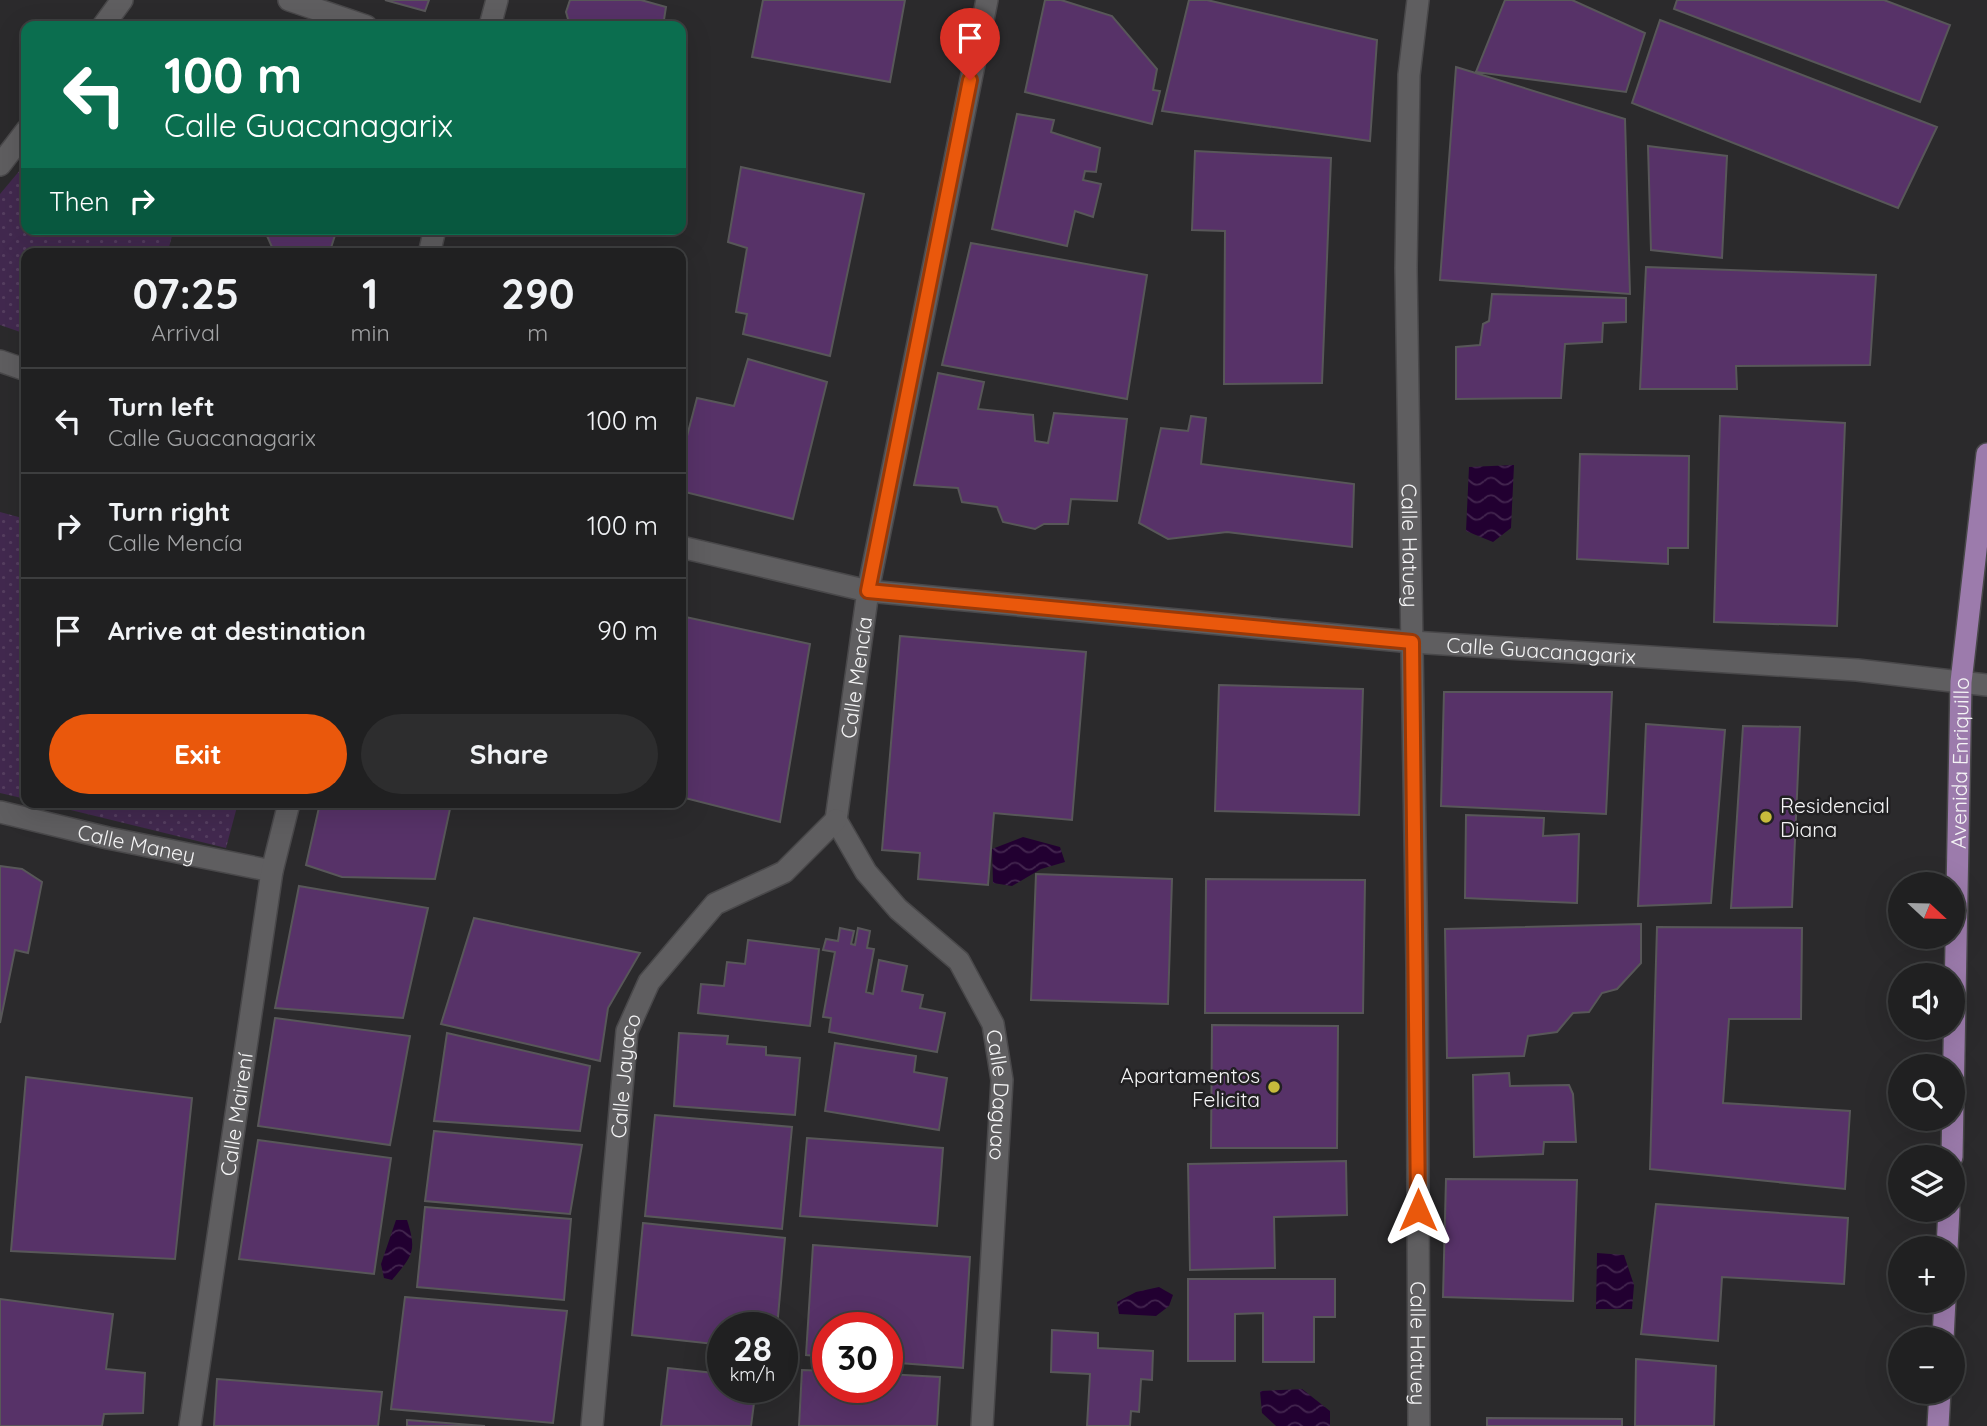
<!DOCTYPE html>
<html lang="en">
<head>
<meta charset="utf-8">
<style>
	:root { --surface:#202021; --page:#2d2d2e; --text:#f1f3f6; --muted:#a2a3a5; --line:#3d3e3f; --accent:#ea580c }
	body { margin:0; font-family:Quicksand,sans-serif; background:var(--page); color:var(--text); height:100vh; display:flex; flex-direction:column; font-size:26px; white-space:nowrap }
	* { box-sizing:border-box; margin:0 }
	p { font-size:23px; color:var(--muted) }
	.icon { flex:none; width:38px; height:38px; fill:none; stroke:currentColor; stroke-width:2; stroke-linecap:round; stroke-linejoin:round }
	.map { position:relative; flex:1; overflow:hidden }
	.panel { position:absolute; left:21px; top:248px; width:665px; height:560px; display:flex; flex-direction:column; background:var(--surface); border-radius:14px; box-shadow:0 7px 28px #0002,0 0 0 2px var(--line) }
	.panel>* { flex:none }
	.banner { position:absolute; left:21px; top:21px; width:665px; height:214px; border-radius:14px; box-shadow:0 7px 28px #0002,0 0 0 2px var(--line); background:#0b6e4f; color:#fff; overflow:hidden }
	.needle { width:46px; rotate:112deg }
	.buttons { position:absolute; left:1888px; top:872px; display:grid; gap:14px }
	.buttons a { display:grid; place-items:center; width:77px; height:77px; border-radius:50%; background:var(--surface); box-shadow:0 7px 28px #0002,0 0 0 2px var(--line); font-size:35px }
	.speed { position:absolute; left:707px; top:1312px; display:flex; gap:14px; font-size:35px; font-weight:700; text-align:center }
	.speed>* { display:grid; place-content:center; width:91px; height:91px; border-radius:50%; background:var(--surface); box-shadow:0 7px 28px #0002,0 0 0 2px var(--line); line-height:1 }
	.speed small { font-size:18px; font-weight:400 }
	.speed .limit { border:10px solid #d22; background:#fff; color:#111 }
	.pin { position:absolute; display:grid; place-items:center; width:60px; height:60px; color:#fff; margin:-72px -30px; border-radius:50% 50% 50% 0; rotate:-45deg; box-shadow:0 0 7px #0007 }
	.pin .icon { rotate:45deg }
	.me { position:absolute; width:77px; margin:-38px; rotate:0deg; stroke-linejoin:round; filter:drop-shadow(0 0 5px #0008) }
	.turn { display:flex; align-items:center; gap:24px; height:147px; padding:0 28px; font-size:32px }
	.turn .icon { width:91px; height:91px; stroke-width:2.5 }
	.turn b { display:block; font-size:49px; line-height:60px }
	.then { display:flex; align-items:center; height:66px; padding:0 28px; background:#0003; gap:14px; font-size:26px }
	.eta { display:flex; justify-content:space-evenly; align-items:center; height:119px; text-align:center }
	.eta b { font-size:42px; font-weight:700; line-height:49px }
	.cta { display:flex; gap:14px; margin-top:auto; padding:14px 28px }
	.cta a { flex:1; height:80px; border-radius:42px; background:var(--accent); color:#fff; font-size:28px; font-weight:700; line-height:80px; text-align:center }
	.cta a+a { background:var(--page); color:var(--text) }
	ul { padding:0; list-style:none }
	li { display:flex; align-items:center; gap:21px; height:105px; padding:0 28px; border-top:2px solid var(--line) }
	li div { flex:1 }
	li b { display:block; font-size:26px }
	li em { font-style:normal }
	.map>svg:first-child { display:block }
	.grass { fill:url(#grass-dots) }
	.water { fill:url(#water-waves) }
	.building { fill:#573268; stroke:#585759; stroke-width:2 }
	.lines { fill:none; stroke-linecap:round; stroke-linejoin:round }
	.minor-casing { stroke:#49484a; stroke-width:24 }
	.major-casing { stroke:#49484a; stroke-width:24 }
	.minor { stroke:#5f5e60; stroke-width:21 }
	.major { stroke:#9c7bac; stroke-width:21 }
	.route-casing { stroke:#983908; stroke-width:18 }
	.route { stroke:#ea580c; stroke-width:12 }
	.poi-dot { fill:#c7bb3c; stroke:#212022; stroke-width:2.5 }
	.labels { text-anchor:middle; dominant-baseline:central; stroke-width:5; stroke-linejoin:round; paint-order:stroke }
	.street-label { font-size:21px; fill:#f4f4f5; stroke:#212022 }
	.poi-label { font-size:21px; fill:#f4f4f5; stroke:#212022; text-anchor:start }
</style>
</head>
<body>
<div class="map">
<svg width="1987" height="1426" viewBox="0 0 1987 1426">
	<defs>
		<pattern id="grass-dots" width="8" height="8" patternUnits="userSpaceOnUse" patternTransform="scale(1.75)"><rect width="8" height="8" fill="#42294f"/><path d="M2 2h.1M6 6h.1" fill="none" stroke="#553e60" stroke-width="1.8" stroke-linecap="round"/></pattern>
		<pattern id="water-waves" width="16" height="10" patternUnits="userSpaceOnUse" patternTransform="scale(1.75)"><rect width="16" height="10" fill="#220031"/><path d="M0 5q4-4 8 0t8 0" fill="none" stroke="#43264f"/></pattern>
	</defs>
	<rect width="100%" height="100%" fill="#2b2a2c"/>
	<!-- grass -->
	<path class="grass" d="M 26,163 L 26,229 L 174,229 L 167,254 L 26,254 L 26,334 L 0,325 L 0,194 Z
		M 0,512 L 26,519 L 26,799 L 0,793 Z
		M 42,803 L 238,803 L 226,848 Z"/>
	<!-- water -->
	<path class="water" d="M 1514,465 L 1511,528 L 1493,542 L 1466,531 L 1469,467 Z
		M 1023,837 L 1060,847 L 1065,862 L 1041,869 L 1012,886 L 993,883 L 992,849 Z
		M 396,1220 L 407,1220 C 417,1251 413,1255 392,1280 L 384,1278 L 381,1264 Z
		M 1597,1253 L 1624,1255 L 1634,1285 L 1632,1309 L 1596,1309 Z
		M 1159,1287 L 1173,1295 L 1169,1306 L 1156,1316 L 1119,1314 L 1117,1302 L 1136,1292 Z
		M 1302,1389 L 1330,1411 L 1330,1426 L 1276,1426 L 1262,1413 L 1260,1391 Z"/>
	<!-- building -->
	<path class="building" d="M 385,0 L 429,0 L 425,11 Z
		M 570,0 L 641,0 L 666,7 L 663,26 L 570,26 L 566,12 Z
		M 763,0 L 905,0 L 890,82 L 752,57 Z
		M 1045,0 L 1061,0 L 1112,16 L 1157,69 L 1153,90 L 1160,91 L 1152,124 L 1025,92 Z
		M 1189,0 L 1207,0 L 1377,40 L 1370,141 L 1162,111 Z
		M 1505,0 L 1572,0 L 1645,33 L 1626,92 L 1476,72 Z
		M 1677,0 L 1884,0 L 1950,25 L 1920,102 L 1674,9 Z
		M 1660,20 L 1937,127 L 1898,208 L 1632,103 Z
		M 1456,67 L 1625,119 L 1630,294 L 1440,280 Z
		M 1017,114 L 1054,120 L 1051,132 L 1100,148 L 1096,172 L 1085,171 L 1083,180 L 1101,184 L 1093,217 L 1075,211 L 1067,246 L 992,229 Z
		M 1648,146 L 1727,156 L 1722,258 L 1651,250 Z
		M 1195,151 L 1331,158 L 1322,383 L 1224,384 L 1225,231 L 1192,230 Z
		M 741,167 L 864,194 L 830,356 L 743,334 L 747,314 L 736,312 L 747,248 L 728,242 Z
		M 264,229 L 337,229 L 329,254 L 275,254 Z
		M 971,243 L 1147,275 L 1127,399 L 942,365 Z
		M 1646,267 L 1876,275 L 1870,365 L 1736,366 L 1737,389 L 1640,389 Z
		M 1492,294 L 1626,298 L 1626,322 L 1603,323 L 1602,342 L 1565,344 L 1561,398 L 1456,399 L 1456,347 L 1480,345 L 1483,324 L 1489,321 Z
		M 748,359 L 827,382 L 793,519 L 681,491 L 681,459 L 697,398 L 734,406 Z
		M 938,373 L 984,382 L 978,409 L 1033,415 L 1035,441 L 1048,443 L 1054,413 L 1127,419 L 1117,501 L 1071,499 L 1068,524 L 1044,524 L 1035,529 L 1003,522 L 997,507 L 962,502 L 958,488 L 914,485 Z
		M 1191,416 L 1206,418 L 1201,464 L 1354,484 L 1352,547 L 1227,532 L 1168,539 L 1139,523 L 1161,428 L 1188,431 Z
		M 1720,416 L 1845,423 L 1837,626 L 1714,622 Z
		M 1580,454 L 1689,456 L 1688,548 L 1668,548 L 1668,564 L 1577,559 Z
		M 681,616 L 810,644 L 780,822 L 681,797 Z
		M 900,636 L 1086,652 L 1072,820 L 994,813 L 988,885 L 918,879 L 920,853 L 882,850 Z
		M 1219,685 L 1363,689 L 1359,815 L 1215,811 Z
		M 1444,692 L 1612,692 L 1606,814 L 1441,806 Z
		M 1646,724 L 1725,730 L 1711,903 L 1638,906 Z
		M 1743,726 L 1800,727 L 1792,907 L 1731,908 Z
		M 320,803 L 426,803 L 450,809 L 435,879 L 342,877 L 306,865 Z
		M 1466,815 L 1544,818 L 1543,836 L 1579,834 L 1577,903 L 1465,898 Z
		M 0,866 L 22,869 L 42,882 L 28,953 L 15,950 L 0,1023 Z
		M 1036,874 L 1172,879 L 1168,1004 L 1031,1000 Z
		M 1206,879 L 1365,880 L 1363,1013 L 1205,1013 Z
		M 299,886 L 428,908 L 403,1018 L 275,1008 Z
		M 474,918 L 640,953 L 608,1008 L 600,1061 L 441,1024 Z
		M 1641,924 L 1641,963 L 1617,989 L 1602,993 L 1589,1012 L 1573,1013 L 1557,1032 L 1528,1036 L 1524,1056 L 1447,1058 L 1445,929 Z
		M 1657,927 L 1802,928 L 1801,1019 L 1729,1019 L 1723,1103 L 1850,1111 L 1845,1189 L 1650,1169 Z
		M 840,928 L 854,931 L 851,944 L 855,945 L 858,928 L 870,931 L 867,948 L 874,949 L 866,992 L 873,994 L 879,960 L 907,966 L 902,991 L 923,995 L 920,1008 L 945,1013 L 937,1052 L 829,1032 L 831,1018 L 823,1017 L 835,952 L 823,950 L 826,939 L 838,941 Z
		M 748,940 L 819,949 L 810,1026 L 698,1013 L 701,984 L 724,986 L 727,962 L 745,964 Z
		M 275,1018 L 410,1036 L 390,1145 L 258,1126 Z
		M 1212,1025 L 1338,1026 L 1337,1148 L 1211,1148 Z
		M 447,1033 L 590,1066 L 580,1131 L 434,1121 Z
		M 679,1033 L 728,1036 L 727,1044 L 766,1047 L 766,1055 L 800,1058 L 795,1115 L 674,1106 Z
		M 835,1043 L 916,1056 L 914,1072 L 947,1078 L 939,1130 L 825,1111 Z
		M 1509,1073 L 1510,1086 L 1569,1085 L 1573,1094 L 1576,1142 L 1544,1142 L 1543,1154 L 1474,1157 L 1473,1075 Z
		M 26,1077 L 192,1098 L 175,1259 L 11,1251 Z
		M 655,1115 L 792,1127 L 782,1229 L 645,1216 Z
		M 434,1131 L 582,1145 L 570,1214 L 425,1201 Z
		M 807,1138 L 943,1148 L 937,1226 L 800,1216 Z
		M 258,1140 L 391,1158 L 374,1274 L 239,1259 Z
		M 1346,1161 L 1347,1215 L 1274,1217 L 1275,1268 L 1190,1270 L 1188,1164 Z
		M 1446,1179 L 1577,1180 L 1573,1301 L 1443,1297 Z
		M 1656,1204 L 1848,1218 L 1844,1284 L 1722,1277 L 1718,1341 L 1641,1334 Z
		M 425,1207 L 571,1219 L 564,1300 L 417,1287 Z
		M 643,1223 L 785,1238 L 777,1328 L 723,1328 L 723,1345 L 632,1335 Z
		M 813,1245 L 970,1257 L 963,1368 L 887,1362 L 887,1328 L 828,1328 L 828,1357 L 806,1355 Z
		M 1188,1279 L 1335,1279 L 1335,1317 L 1314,1317 L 1314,1362 L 1263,1362 L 1263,1313 L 1235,1314 L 1235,1361 L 1188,1361 Z
		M 405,1297 L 567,1311 L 553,1423 L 391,1409 Z
		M 0,1299 L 113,1314 L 106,1369 L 145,1373 L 143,1413 L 104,1414 L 102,1426 L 0,1426 Z
		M 1052,1330 L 1098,1333 L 1098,1348 L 1153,1351 L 1152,1380 L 1141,1379 L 1139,1412 L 1131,1411 L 1130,1426 L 1087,1426 L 1090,1374 L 1051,1372 Z
		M 1636,1359 L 1716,1366 L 1714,1426 L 1635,1426 Z
		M 668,1368 L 723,1374 L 723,1388 L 756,1388 L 751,1426 L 661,1426 Z
		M 802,1370 L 828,1371 L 828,1388 L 887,1388 L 887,1374 L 940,1377 L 937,1426 L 799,1426 Z
		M 217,1379 L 382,1392 L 378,1426 L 214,1426 Z
		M 1487,1418 L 1622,1419 L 1622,1426 L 1487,1426 Z
		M 407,1420 L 485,1426 L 407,1426 Z"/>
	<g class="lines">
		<!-- minor casing -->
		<g class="minor-casing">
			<g id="minor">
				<path d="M 289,0 L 366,26"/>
				<path id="s1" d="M 1418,0 L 1409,75 L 1406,268 L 1417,966 L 1419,1426"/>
				<path d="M 103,26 L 122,0"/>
				<path d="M 490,26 L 497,0"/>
				<path d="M 0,165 L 26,131"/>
				<path d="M 429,254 L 435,229"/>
				<path d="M 0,361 L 26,370"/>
				<path id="s2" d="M 681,547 L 868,591 L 1412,642 L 1857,670 L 1987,685"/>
				<path id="s3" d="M 0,812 L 108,838 L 272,871"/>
				<path id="s4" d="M 836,820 L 868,591 L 987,0"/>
				<path id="s5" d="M 836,820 L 866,872 L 898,909 L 959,961 L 993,1024 L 1002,1080 L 982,1426"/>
				<path id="s6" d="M 190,1426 L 272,871 L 289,803"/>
				<path id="s7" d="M 592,1426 L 627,1031 L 649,982 L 715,904 L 784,872 L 836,820"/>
			</g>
		</g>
		<!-- major casing -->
		<g class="major-casing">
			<g id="major">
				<path id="s8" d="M 1952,1157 L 1961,682 L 1987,454"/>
				<path d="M 1947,1248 L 1949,1209"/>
				<path d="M 1943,1339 L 1945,1300"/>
				<path d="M 1938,1426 L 1940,1391"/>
			</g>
		</g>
		<!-- minor -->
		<use href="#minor" class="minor"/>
		<!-- major -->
		<use href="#major" class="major"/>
	</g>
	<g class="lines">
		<!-- route casing -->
		<g class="route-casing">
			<path id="route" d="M 970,80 L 868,591 L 1412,642 L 1418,1210"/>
		</g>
		<!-- route -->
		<use href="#route" class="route"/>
	</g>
	<!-- markers -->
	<g class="poi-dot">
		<circle cx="1766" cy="817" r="7"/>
		<circle cx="1274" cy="1087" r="7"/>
	</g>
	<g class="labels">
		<!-- street labels -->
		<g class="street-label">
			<text stroke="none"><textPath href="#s1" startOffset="546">Calle Hatuey</textPath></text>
			<text stroke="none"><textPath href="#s2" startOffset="868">Calle Guacanagarix</textPath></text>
			<text stroke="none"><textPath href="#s4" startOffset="144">Calle Mencía</textPath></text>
			<text stroke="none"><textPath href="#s8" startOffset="394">Avenida Enriquillo</textPath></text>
			<text stroke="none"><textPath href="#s3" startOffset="140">Calle Maney</textPath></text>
			<text stroke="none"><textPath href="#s7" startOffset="352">Calle Jayaco</textPath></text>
			<text stroke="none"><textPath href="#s5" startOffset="332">Calle Daguao</textPath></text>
			<text stroke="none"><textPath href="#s6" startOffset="315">Calle Mairení</textPath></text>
			<text stroke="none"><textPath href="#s1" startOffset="1344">Calle Hatuey</textPath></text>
		</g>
		<!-- poi labels -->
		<g class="poi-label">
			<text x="1780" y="805">Residencial<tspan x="1780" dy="24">Diana</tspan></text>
			<text x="1260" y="1075" text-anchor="end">Apartamentos<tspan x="1260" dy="24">Felicita</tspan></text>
		</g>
	</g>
</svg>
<div class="buttons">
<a><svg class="needle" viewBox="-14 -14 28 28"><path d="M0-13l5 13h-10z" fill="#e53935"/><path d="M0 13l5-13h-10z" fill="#a2a3a5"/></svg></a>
<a><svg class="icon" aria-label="sound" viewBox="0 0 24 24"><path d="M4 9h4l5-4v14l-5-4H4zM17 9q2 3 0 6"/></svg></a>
<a><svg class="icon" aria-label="search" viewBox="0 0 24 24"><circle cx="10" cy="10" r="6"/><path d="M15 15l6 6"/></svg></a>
<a><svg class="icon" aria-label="layers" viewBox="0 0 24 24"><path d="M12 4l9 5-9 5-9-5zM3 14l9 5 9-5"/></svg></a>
<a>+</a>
<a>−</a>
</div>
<div class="speed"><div>28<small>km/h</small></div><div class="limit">30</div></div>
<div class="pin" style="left:970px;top:80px;background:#d93025"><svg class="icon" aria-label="arrive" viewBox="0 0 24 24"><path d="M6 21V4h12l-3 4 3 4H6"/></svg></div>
<svg class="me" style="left:1418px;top:1210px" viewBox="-20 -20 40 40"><path d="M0-17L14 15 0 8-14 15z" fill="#ea580c" stroke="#fff" stroke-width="4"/></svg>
<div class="banner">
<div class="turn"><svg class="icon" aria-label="left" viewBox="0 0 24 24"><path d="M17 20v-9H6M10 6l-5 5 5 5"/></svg><div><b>100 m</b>Calle Guacanagarix</div></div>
<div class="then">Then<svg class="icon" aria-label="right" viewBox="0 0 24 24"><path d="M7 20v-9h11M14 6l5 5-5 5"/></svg></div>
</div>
<section class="panel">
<div class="eta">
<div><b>07:25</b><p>Arrival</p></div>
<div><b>1</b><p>min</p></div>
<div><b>290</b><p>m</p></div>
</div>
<ul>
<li><svg class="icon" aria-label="left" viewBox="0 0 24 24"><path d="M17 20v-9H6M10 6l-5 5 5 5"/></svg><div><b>Turn left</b><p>Calle Guacanagarix</p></div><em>100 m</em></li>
<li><svg class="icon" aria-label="right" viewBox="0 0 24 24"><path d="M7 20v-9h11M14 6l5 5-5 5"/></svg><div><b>Turn right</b><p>Calle Mencía</p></div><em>100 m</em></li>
<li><svg class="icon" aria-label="arrive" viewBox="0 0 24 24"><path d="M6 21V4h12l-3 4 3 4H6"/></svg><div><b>Arrive at destination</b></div><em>90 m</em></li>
</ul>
<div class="cta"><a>Exit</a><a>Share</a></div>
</section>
</div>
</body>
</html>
